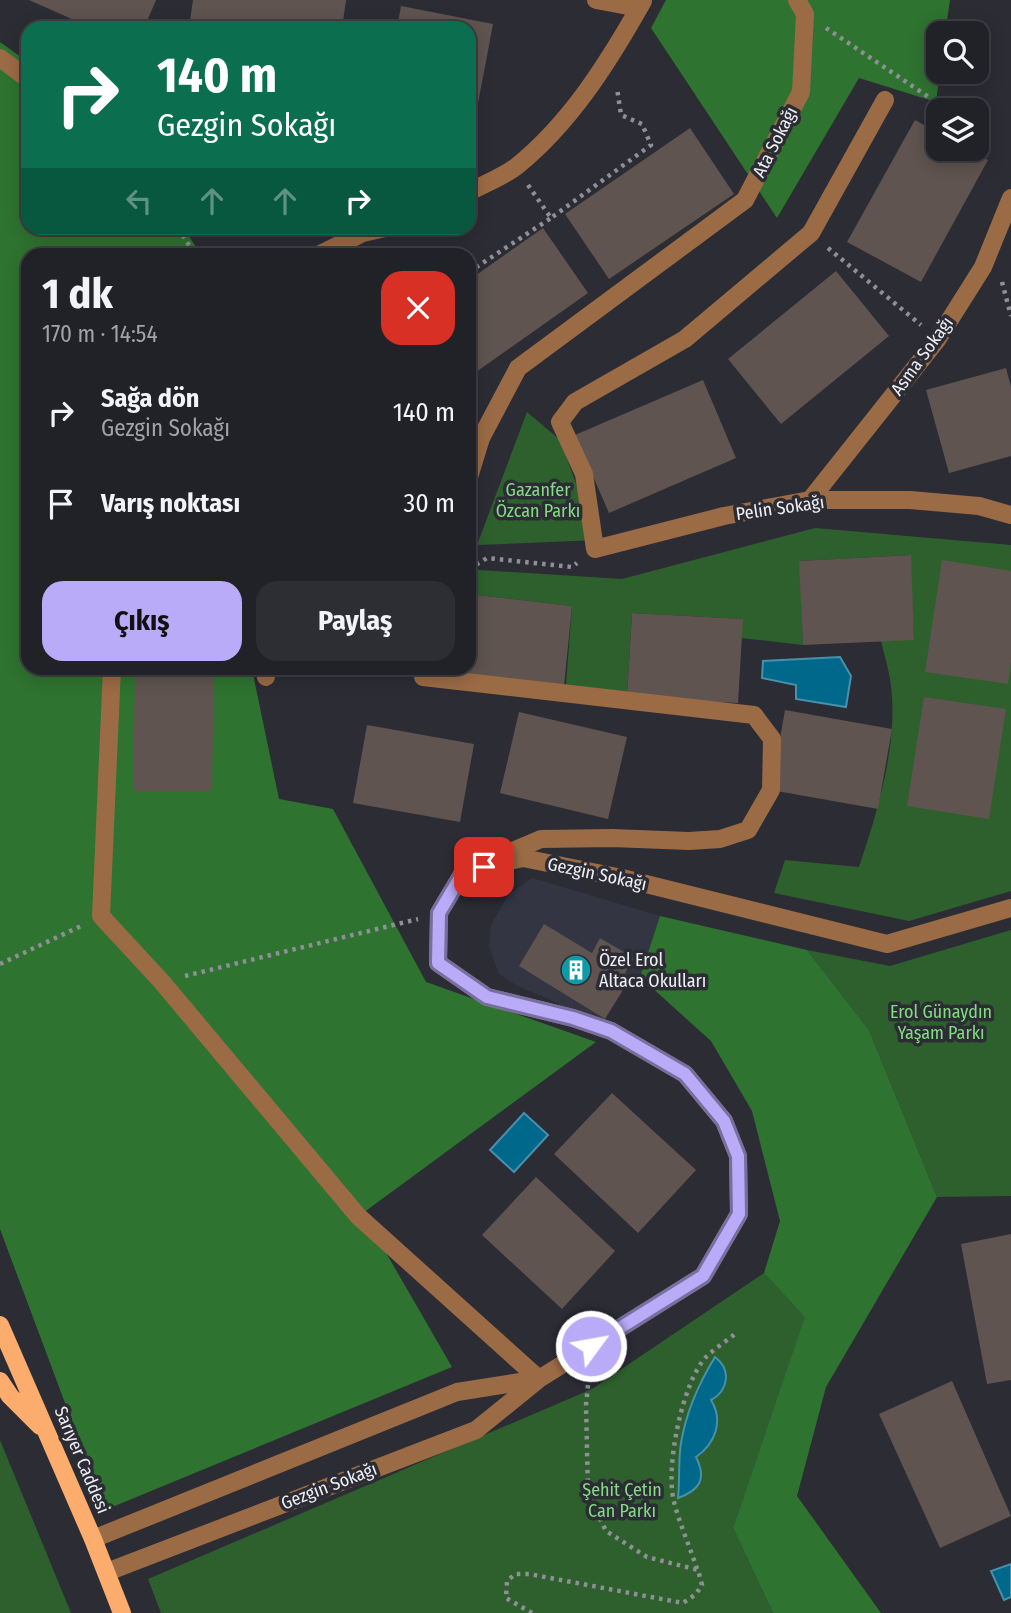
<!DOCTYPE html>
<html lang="tr">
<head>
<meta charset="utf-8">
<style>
	:root { --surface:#212128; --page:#2d2e34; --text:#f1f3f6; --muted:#a2a3a8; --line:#3e3e45; --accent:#b9abf7 }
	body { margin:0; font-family:"Fira Sans Condensed",sans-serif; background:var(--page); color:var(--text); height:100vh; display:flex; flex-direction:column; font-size:26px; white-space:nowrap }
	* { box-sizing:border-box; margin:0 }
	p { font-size:23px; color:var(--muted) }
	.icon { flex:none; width:38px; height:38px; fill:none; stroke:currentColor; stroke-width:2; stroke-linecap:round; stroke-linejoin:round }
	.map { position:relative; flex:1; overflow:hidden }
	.side { position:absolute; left:21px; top:248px; width:455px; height:427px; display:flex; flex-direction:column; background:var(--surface); border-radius:21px; box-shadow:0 4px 18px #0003,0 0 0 2px var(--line) }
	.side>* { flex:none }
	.guide { position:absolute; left:21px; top:21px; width:455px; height:214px; border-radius:21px; box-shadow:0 4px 18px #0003,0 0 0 2px var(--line); background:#0b6e4f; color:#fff; overflow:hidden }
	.controls { position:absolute; left:926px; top:21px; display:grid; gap:14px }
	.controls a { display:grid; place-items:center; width:63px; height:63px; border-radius:14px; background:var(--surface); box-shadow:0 4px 18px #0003,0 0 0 2px var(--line); font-size:35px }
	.pin { position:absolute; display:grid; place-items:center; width:60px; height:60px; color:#fff; margin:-30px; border-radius:14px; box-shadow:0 4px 10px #0006 }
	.me { position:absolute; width:77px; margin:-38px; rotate:58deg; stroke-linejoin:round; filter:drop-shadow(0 0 5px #0008) }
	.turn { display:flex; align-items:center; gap:24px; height:147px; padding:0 21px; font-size:32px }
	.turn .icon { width:91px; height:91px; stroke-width:2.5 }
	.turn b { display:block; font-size:49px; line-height:60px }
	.lanes { display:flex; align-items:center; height:66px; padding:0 21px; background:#0003; justify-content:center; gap:35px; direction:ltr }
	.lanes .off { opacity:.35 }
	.round { display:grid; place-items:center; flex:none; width:74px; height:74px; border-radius:21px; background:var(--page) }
	.headline { display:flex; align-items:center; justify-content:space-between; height:119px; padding:0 21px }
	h1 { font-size:42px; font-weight:700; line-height:52px }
	.cta { display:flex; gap:14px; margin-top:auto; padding:14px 21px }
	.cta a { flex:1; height:80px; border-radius:21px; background:var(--accent); color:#111; font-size:28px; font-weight:700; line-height:80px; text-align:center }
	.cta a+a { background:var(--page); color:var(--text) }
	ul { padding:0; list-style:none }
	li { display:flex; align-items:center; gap:21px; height:91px; padding:0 21px }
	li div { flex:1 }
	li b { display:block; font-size:26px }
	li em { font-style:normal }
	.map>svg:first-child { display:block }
	.built { fill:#343543 }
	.green { fill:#2e602e }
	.forest { fill:#2f7330 }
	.water { fill:#00688b; stroke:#4890ab; stroke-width:2 }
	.building { fill:#5f544f }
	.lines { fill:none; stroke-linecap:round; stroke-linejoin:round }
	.path { stroke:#8f8f96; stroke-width:4.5; stroke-dasharray:3.5 5; stroke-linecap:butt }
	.minor { stroke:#9b6b45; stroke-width:18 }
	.major { stroke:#fcac6d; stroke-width:18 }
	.route-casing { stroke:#786fa1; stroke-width:18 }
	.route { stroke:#b9abf7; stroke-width:12 }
	.labels { text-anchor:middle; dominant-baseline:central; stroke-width:7; stroke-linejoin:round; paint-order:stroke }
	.street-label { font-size:18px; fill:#efeff5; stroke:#2c2c35 }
	.park-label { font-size:18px; fill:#82dc80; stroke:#2c2c35 }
	.poi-label { font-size:18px; fill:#efeff5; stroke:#2c2c35; text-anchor:start }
</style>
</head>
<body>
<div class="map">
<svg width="1011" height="1613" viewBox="0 0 1011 1613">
	<rect width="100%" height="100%" fill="#2c2c35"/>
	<!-- built -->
	<path class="built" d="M 532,878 L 660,916 L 640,977 L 631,977 L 601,1026 L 555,1002 L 517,986 L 499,974 L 489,947 L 491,925 L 508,895 Z"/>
	<!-- green -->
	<path class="green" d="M 527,412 L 560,440 L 597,540 L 477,545 Z
		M 815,528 L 1011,545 L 1011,891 L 909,921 L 774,893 L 785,860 L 859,867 C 878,810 900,739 890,679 C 888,666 884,654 881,641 L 914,639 L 910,555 L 800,561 L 803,645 L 741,638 L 742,619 L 632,613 L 627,697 L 566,685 L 572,606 L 469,594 L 469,576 L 479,570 L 622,579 Z
		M 1011,930 L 1011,1196 L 937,1197 L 869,1030 L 807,950 L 890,966 Z
		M 764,1273 L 806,1317 L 733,1528 L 773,1613 L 161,1613 L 148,1579 L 592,1389 Z
		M 0,1440 L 71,1613 L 0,1613 Z"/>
	<!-- forest -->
	<path class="forest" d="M 666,0 L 950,0 L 945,33 L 938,33 L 938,72 L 940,72 L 936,102 L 859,78 L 777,218 L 651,28 Z
		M 0,42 L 28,62 L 28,228 L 184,228 L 201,255 L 28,256 L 28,668 L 252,669 L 279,799 L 333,809 L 426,982 L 596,1042 L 363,1213 L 452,1367 L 105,1510 L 0,1229 Z
		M 660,916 L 807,950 L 869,1030 L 937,1197 L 826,1387 L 797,1496 L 881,1613 L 773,1613 L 733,1528 L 805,1317 L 764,1273 L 780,1221 L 752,1111 L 711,1041 L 640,977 Z"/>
	<!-- water -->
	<path class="water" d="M 840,657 L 851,676 L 846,707 L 796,699 L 796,685 L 762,678 L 763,661 Z
		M 524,1113 L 548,1135 L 514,1172 L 490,1150 Z
		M 715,1357 C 732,1370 728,1391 711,1400 C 724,1421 715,1444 696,1457 C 707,1479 700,1490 678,1498 C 680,1480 678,1461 681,1443 C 686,1413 699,1383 715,1357 Z
		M 1011,1564 L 1011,1597 L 1004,1600 L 991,1571 Z"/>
	<!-- building -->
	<path class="building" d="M 29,0 L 156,0 L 144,28 L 92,28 Z
		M 193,0 L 346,0 L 342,28 L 189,28 Z
		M 401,6 L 493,24 L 476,114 L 469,113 L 469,28 L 397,28 Z
		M 915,120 L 938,133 L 938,149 L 967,149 L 988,160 L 921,282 L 847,242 Z
		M 690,128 L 734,194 L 609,279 L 565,214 Z
		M 543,228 L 588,293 L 469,377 L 469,280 Z
		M 836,271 L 889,336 L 781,424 L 728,359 Z
		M 1006,368 L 1011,387 L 1011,456 L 949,473 L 926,390 Z
		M 703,380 L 736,458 L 609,513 L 575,435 Z
		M 469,399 L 476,401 L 470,426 L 469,426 Z
		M 911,555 L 914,640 L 803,645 L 799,561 Z
		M 942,560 L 1011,571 L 1011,662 L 1008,684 L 925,672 Z
		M 469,594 L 572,606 L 564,686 L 454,673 L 455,668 L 469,668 Z
		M 632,613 L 743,619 L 738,703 L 627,697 Z
		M 135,668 L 214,668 L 212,791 L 133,791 Z
		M 924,697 L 1006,709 L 989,819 L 907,806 Z
		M 785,710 L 892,729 L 878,809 L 771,790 Z
		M 519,712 L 627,737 L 608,819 L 500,793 Z
		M 367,725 L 474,744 L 460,822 L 353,803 Z
		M 544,924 L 592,953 L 600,938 L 634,958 L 625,973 L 631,977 L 605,1019 L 519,966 Z
		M 612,1093 L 696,1170 L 638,1233 L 554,1154 Z
		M 536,1177 L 615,1251 L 562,1309 L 482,1235 Z
		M 1011,1234 L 1011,1380 L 987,1384 L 961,1244 Z
		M 952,1381 L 1011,1516 L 940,1548 L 879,1414 Z"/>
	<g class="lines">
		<!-- path -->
		<path class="path" d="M 826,28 L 936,102
			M 528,185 L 551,218 L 651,145 L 642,124 L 621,115 L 617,88
			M 178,228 L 196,256
			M 828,248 L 921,325
			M 469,272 L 551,218
			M 1002,282 L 1011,316
			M 469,569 L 487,558 L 572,567 L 577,563
			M 0,964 L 81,926
			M 185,976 L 418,919
			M 697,1569 C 690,1547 680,1525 674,1502 C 665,1468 682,1383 706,1357 C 715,1348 727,1341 736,1333
			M 532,1613 L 506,1598 L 507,1581 L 515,1574 L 529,1574 L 683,1603 L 696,1594 L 702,1585 L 698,1570 L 647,1557 L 606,1531 L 588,1494 L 586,1405 L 589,1375"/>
		<!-- minor -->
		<path class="minor" d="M 596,0 L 639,8 L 643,1
			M 0,58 L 28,79
			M 885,100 L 811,233 L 685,339 L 575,402 L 560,422 L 584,474 L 595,549 L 724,516 L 810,500 L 910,500 L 979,506 L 1011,515
			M 469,192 C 484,184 503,177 517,166 C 569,124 606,66 639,8
			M 316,256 L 363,233 L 385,228
			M 469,477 L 481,438 L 518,368 L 745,200 L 801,92 L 805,14 L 797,0
			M 810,500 L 937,340 L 983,267 L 1011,198
			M 112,668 L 101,916 L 162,982 L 358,1216 L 539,1379 L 703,1276 L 739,1214 L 738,1156 L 724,1121 L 685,1074 L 611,1031 L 573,1018 L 487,997 L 438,963 L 439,913 L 464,871 L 523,858 L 622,878 L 887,944 L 1011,908
			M 264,668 L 266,677
			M 423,677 L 754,715 L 772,739 L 771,790 L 748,830 L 720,839 L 689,841 L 612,838 L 541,839 L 503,855
			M 93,1539 L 457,1392 L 539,1379 L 476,1430 L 107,1572"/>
		<!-- major -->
		<path class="major" d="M 0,1325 L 93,1539 L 122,1613
			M 0,1381 L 10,1396 L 40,1426"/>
	</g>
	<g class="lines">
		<!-- route casing -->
		<g class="route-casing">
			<path id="route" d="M 484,867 L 464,871 L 439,913 L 438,963 L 487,997 L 573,1018 L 611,1031 L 685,1074 L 724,1121 L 738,1156 L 739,1214 L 703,1276 L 591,1346"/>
		</g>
		<!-- route -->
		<use href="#route" class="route"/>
	</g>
	<!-- icons -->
	<defs>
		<g id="building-disc" transform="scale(1.575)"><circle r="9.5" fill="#0f9aa8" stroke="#2c2c35"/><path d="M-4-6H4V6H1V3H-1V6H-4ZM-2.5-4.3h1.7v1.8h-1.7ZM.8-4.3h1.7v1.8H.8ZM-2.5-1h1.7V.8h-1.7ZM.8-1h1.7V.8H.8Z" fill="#fff"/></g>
	</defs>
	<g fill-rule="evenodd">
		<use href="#building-disc" x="576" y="970"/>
	</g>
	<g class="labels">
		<!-- street labels -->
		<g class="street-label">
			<text transform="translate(775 142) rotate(-63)">Ata Sokağı</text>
			<text transform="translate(922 356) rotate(-54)">Asma Sokağı</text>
			<text transform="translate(780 508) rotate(-8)">Pelin Sokağı</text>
			<text transform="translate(597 874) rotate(12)">Gezgin Sokağı</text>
			<text transform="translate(82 1460) rotate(67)">Sarıyer Caddesi</text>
			<text transform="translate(329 1486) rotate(-21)">Gezgin Sokağı</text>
		</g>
		<!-- park labels -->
		<g class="park-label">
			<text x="538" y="490">Gazanfer<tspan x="538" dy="21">Özcan Parkı</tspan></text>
			<text x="941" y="1012">Erol Günaydın<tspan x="941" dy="21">Yaşam Parkı</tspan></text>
			<text x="622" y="1490">Şehit Çetin<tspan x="622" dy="21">Can Parkı</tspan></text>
		</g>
		<!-- poi labels -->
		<g class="poi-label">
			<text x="599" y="960">Özel Erol<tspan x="599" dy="21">Altaca Okulları</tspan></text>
		</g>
	</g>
</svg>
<div class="controls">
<a><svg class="icon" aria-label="search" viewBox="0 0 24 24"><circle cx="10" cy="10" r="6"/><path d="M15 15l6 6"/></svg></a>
<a><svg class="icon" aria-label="layers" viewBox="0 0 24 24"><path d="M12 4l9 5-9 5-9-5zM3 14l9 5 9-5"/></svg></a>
</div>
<div class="pin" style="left:484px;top:867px;background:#d93025"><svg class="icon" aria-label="arrive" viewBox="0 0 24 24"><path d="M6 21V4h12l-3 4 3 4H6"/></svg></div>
<svg class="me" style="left:591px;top:1346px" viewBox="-20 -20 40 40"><circle r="17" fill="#b9abf7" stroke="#fff" stroke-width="3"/><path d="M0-11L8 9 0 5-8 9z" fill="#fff"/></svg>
<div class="guide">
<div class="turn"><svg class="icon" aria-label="right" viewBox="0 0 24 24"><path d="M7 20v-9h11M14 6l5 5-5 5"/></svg><div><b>140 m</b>Gezgin Sokağı</div></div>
<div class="lanes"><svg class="icon off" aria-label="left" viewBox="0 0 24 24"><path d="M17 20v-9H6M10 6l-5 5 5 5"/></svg><svg class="icon off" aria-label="ahead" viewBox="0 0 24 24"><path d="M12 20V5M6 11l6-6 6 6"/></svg><svg class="icon off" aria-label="ahead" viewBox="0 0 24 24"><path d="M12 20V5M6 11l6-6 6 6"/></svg><svg class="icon" aria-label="right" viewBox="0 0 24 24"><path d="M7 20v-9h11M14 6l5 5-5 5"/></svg></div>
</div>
<section class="side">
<div class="headline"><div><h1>1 dk</h1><p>170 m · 14:54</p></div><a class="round" style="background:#d93025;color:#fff"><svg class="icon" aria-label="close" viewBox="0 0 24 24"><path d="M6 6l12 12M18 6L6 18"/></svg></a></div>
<ul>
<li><svg class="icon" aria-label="right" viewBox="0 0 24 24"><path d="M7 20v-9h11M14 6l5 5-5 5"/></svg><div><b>Sağa dön</b><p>Gezgin Sokağı</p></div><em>140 m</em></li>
<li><svg class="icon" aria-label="arrive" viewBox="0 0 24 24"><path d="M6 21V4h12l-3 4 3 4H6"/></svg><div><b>Varış noktası</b></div><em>30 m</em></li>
</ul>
<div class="cta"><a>Çıkış</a><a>Paylaş</a></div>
</section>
</div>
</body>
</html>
